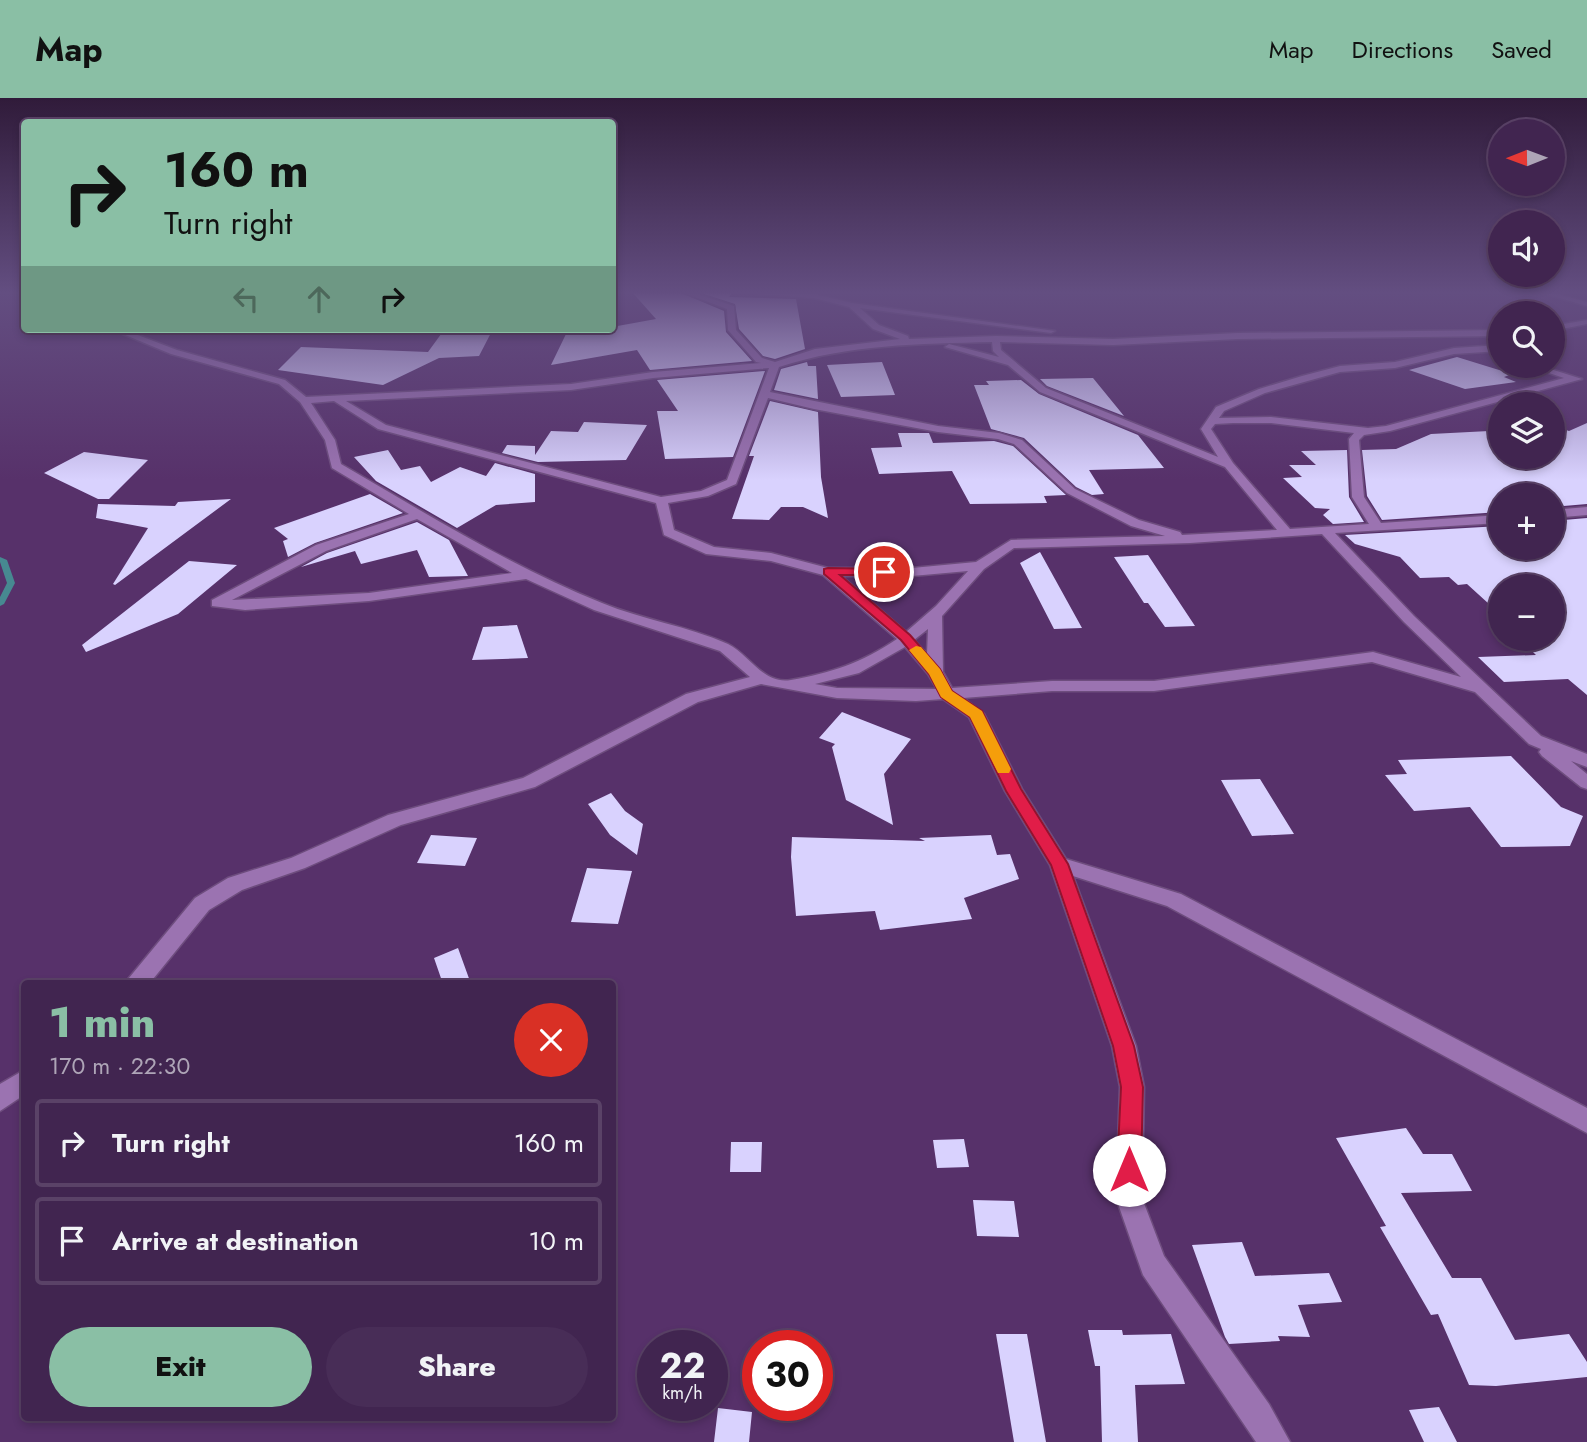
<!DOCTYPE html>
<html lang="en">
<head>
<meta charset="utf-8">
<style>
	:root { --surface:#412550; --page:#482d57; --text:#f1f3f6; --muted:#aea5b7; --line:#5a4267; --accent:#8abfa5 }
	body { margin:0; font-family:Jost,sans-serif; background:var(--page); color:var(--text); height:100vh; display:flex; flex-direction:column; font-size:26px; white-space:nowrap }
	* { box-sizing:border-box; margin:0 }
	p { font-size:23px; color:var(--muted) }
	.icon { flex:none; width:38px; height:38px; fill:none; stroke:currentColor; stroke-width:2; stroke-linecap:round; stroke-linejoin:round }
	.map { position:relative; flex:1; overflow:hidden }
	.sheet { position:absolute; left:21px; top:882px; width:595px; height:441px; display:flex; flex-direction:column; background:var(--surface); border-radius:7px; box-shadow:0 4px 10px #0003,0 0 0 2px var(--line) }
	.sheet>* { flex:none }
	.top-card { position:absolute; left:21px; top:21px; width:595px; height:214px; border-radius:7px; box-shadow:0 4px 10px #0003,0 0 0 2px var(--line); background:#8abfa5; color:#111; overflow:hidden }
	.needle { width:46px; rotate:269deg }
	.buttons { position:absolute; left:1488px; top:21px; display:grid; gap:14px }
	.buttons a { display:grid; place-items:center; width:77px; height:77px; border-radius:50%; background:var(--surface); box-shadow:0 4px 10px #0003,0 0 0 2px var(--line); font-size:35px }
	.speed { position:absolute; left:637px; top:1232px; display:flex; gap:14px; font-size:35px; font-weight:700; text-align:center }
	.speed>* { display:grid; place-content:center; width:91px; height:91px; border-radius:50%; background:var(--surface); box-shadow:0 4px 10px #0003,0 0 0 2px var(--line); line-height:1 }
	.speed small { font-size:18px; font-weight:400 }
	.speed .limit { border:10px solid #d22; background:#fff; color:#111 }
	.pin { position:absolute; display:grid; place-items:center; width:60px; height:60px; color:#fff; margin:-30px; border:4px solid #fff; border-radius:50%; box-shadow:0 2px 7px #0007 }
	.me { position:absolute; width:77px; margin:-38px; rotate:0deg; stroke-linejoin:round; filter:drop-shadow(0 0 5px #0008) }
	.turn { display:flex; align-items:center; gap:24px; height:147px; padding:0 28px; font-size:32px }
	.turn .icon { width:91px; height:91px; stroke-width:2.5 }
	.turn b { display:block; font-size:49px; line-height:60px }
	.lanes { display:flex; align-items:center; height:66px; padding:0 28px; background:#0003; justify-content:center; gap:35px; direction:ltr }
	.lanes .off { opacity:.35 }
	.round { display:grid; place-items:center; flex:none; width:74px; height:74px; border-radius:37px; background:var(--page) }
	.summary { display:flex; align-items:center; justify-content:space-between; height:119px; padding:0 28px }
	h1 { font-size:42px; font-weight:800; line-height:52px; color:var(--accent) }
	.cta { display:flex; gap:14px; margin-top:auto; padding:14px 28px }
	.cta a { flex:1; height:80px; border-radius:42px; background:var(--accent); color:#111; font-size:28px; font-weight:800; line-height:80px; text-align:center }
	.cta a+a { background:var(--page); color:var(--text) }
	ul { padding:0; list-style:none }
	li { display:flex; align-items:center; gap:21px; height:88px; margin:0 14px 10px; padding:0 14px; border:4px solid var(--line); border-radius:7px }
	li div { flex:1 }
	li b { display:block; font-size:26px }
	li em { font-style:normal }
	header { display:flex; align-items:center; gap:42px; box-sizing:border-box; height:98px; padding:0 35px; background:var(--accent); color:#111 }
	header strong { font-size:33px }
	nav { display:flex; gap:38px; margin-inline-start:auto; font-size:24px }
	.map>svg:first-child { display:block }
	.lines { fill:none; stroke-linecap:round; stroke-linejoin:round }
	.stream { fill:#478991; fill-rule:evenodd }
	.building { fill:#d9d2fe }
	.minor-casing { stroke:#6e4d7e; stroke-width:3 }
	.minor { fill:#9b73b1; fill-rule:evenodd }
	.route { fill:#e11d48; stroke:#92132f; stroke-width:2 }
	.slow { fill:#f59e0b }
</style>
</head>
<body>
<header>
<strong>Map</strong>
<nav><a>Map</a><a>Directions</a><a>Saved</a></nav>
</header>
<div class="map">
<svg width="1587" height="1344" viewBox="0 0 1587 1344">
	<rect width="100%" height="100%" fill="#57316a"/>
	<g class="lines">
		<!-- stream -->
		<path class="stream" d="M 0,459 L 7,462 L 15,485 L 4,506 L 0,508 L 0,499 L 7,485 L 0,464 Z"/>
	</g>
	<!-- building -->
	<path class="building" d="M 632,194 L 679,194 L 724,213 L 726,234 L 752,263 L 650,272 L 637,252 L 551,267 L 566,236 L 589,231 L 612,231 L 612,229 L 656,221 Z
		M 698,194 L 733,194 L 729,199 L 796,201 L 805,251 L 775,261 L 763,258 L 739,231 L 735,206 Z
		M 493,231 L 479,258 L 439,260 L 383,287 L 278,272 L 301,249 L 428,254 L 444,232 Z
		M 1457,259 L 1512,276 L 1504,279 L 1516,284 L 1465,291 L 1409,272 Z
		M 807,264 L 808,268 L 816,268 L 818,301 L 774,292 L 781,271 Z
		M 882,264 L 895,297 L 841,299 L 827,267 Z
		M 765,273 L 733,359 L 665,361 L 657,313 L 678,313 L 657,282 Z
		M 1093,280 L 1124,318 L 1047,288 L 1040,281 Z
		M 1021,282 L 1039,296 L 1138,337 L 1164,370 L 1089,372 L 1104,396 L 1092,397 L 1076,389 L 1024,340 L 991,331 L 974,287 L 989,287 L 986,283 Z
		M 770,303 L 818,314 L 821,379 L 828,420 L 803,409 L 781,409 L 769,422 L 732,421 L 754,358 L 749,358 Z
		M 584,324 L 647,327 L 626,362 L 538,364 L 502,355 L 507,347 L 535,348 L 535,357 L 551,333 L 578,334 Z
		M 1587,325 L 1587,406 L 1552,409 L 1552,397 L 1500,397 L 1500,414 L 1382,422 L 1367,398 L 1362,352 L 1396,351 L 1431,336 L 1489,333 L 1500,337 L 1500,359 L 1552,359 L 1552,327 L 1569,333 Z
		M 898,335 L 929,335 L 933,345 L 994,343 L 1013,348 L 1066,397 L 1044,398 L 1047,405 L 970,406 L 952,373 L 879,376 L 871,350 L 902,349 Z
		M 388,352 L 401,372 L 420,368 L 431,384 L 460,369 L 486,378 L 495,365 L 535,376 L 535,404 L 496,407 L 457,430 L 376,383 L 354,359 Z
		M 1347,352 L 1349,399 L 1364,424 L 1333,426 L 1323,417 L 1330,411 L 1315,410 L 1283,380 L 1302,379 L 1289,367 L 1316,367 L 1301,353 Z
		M 84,354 L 148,362 L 109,401 L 98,401 L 44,375 Z
		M 370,396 L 403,415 L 315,445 L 288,459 L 283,443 L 288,441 L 274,430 Z
		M 231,401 L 115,487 L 113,486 L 148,430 L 96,420 L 98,406 L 175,408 L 178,404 Z
		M 1587,420 L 1587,597 L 1568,581 L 1504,584 L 1478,559 L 1536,557 L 1520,541 L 1552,541 L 1552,488 L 1500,488 L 1500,516 L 1467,486 L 1458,487 L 1449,479 L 1420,480 L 1400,459 L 1355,446 L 1345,437 L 1500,428 L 1500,450 L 1552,450 L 1552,423 Z
		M 417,424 L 449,442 L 468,478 L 429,479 L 417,452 L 361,466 L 355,453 L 301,469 L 327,455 Z
		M 1040,454 L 1082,530 L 1054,531 L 1020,465 Z
		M 1148,457 L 1195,528 L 1165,529 L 1148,505 L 1144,505 L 1114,459 Z
		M 189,463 L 237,467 L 178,516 L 86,554 L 82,547 Z
		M 517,527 L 528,560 L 472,562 L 483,529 Z
		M 842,614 L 911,641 L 884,676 L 893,727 L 846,702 L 832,649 L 835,646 L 819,640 Z
		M 1511,658 L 1561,709 L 1583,718 L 1570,748 L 1501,749 L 1470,709 L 1414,713 L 1385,677 L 1407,676 L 1398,662 Z
		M 1260,681 L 1294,736 L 1252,738 L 1221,682 Z
		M 611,695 L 625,713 L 643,726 L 637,757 L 610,737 L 588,706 Z
		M 431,737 L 477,740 L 465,768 L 417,765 Z
		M 991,737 L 997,757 L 1010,756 L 1019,781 L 964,800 L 972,821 L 880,832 L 875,813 L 796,818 L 791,759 L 792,739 L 925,743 L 919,740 Z
		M 587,770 L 632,773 L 618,826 L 571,824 Z
		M 458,850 L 471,886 L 443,886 L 434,860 Z
		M 1406,1030 L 1423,1056 L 1452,1056 L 1472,1093 L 1401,1095 L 1452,1180 L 1481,1180 L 1515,1242 L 1569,1236 L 1587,1264 L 1587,1279 L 1496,1288 L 1469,1287 L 1438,1216 L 1431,1217 L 1380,1129 L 1386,1128 L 1336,1040 Z
		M 964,1041 L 969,1069 L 937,1070 L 933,1042 Z
		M 731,1044 L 762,1044 L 761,1074 L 730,1074 Z
		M 973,1102 L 1014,1103 L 1019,1139 L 977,1138 Z
		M 1242,1144 L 1255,1178 L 1329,1175 L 1342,1204 L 1298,1207 L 1310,1239 L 1278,1238 L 1280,1243 L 1229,1246 L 1225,1239 L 1192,1147 Z
		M 1088,1232 L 1122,1232 L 1123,1237 L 1171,1236 L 1185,1286 L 1135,1287 L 1138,1344 L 1102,1344 L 1100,1268 L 1095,1268 Z
		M 996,1236 L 1027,1236 L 1046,1344 L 1014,1344 Z
		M 1439,1309 L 1457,1344 L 1424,1344 L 1409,1312 Z
		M 718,1310 L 752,1314 L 749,1344 L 714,1344 Z"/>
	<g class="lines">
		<!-- minor casing -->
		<g class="minor-casing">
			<path id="minor" d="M 682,194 L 691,194 L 734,208 L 736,232 L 762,260 L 775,264 L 815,251 L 900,241 L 873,231 L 849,209 L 814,200 L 758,196 L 755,194 L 814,196 L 852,205 L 1055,233 L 1051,235 L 860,210 L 879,227 L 908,238 L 909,241 L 996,238 L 1113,241 L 1238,235 L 1500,232 L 1500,238 L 1238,241 L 1113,247 L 1000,244 L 1001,252 L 1046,290 L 1218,359 L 1201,331 L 1216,309 L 1259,291 L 1302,278 L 1340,268 L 1395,264 L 1454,250 L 1500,247 L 1500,253 L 1454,256 L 1395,270 L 1340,274 L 1265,295 L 1224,313 L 1219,320 L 1271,319 L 1368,330 L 1386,328 L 1564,280 L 1528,268 L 1541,268 L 1582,281 L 1390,333 L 1364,337 L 1359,342 L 1364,399 L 1381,425 L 1500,417 L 1500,425 L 1335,435 L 1414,518 L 1541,638 L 1587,656 L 1587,669 L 1571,663 L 1587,676 L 1587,691 L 1581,689 L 1542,658 L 1539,654 L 1541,651 L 1529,646 L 1475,594 L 1372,564 L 1154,593 L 1052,593 L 963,600 L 984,616 L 1022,691 L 1066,761 L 1181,796 L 1587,1010 L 1587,1035 L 1167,808 L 1073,778 L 1136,948 L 1144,989 L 1142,1100 L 1164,1158 L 1269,1306 L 1290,1344 L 1256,1344 L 1143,1177 L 1116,1100 L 1120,989 L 1112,948 L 1050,767 L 1005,693 L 969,619 L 943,601 L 916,603 L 837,600 L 761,586 L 698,604 L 535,689 L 401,727 L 305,770 L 242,792 L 209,812 L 149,886 L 124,886 L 195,800 L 228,780 L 291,760 L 388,717 L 523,680 L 686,596 L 750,579 L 720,553 L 594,512 L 526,481 L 369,503 L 245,512 L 212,508 L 212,502 L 316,447 L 409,416 L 332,370 L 325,342 L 300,304 L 279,286 L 171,256 L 111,231 L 122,231 L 177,252 L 285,282 L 306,299 L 571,286 L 653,274 L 761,265 L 756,264 L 728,232 L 727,211 ZM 992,244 L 993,253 L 999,259 L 949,246 L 945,249 L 1008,267 L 1040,294 L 1225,369 L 1277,432 L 1182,437 L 1180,434 L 1139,422 L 1075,391 L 1022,342 L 999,335 L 938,328 L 770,294 L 779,269 C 849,246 919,246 992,244 ZM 769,270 L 727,382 L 701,393 L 661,399 L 386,327 L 346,303 L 571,292 L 653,280 ZM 768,300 L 814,311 L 938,334 L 998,341 L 1014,346 L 1067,395 L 1131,428 L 1165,438 L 1011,442 L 976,464 L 912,470 L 828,470 L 771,455 L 714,449 L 674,432 L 668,405 L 708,398 L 736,386 ZM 334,303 L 378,331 L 656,405 L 664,437 L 706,456 L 771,463 L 823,477 L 897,541 C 862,565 830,575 791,582 C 763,587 749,556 728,546 C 688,528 643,522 602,505 C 510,468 427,416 341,366 L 335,342 L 311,305 ZM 1233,325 L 1271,325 L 1354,335 L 1349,341 L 1352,399 L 1369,426 L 1290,431 L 1233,365 L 1211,331 L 1215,326 ZM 417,421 L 512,475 L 369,495 L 232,502 L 326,453 ZM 1322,436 L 1404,524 L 1461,579 L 1373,554 L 1154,583 L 1052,583 L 952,590 L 943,574 L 942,518 L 984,471 L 1014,450 L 1190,445 ZM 968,473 L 936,508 L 906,534 L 841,478 L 912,478 ZM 928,531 L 927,556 L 914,542 ZM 905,549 L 928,576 L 937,591 L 837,590 L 815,586 L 859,575 Z
				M 1539,194 L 1550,194 L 1587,204 L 1587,208 Z
				M 1587,222 L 1587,226 L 1552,233 L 1552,228 Z
				M 1587,409 L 1587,417 L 1552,420 L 1552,412 Z
				M 24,972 L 24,997 L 0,1013 L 0,986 Z"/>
		</g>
		<!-- minor -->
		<use href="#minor" class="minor"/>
	</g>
	<!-- sky -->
	<linearGradient id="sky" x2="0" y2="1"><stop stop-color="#301b3a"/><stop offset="0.51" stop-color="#634e81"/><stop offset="1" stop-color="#634e81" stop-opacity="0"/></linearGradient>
	<rect width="1587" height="382" fill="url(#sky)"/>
	<!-- route -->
	<path class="route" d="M 828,470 L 888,471 L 888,476 L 884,477 L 840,477 L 910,537 L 940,571 L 952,593 L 982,613 L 1021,691 L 1068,766 L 1134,948 L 1143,989 L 1141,1072 L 1137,1080 L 1129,1084 L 1121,1080 L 1117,1072 L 1121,989 L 1113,948 L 1051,767 L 1006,693 L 970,619 L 941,599 L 929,576 L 901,542 L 824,476 L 824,471 Z"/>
	<!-- slow -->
	<path class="slow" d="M 916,548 L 921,549 L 940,571 L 952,593 L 982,613 L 1011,671 L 1009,675 L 998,675 L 970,619 L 941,599 L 929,576 L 909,552 Z"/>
</svg>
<div class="buttons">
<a><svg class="needle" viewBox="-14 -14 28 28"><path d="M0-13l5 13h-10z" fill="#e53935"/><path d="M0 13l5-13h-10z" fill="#aea5b7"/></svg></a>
<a><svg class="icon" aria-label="sound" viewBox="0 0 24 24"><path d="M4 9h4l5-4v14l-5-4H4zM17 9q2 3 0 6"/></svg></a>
<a><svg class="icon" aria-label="search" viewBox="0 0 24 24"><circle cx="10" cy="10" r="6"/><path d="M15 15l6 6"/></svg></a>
<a><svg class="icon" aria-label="layers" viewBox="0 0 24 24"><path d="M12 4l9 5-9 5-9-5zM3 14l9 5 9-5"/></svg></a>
<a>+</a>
<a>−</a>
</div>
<div class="speed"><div>22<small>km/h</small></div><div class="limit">30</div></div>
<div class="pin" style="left:884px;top:474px;background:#d93025"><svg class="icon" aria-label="arrive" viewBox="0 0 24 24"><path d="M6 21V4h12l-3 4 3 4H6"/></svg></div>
<svg class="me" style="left:1129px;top:1072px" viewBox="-20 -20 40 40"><circle r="19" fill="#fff"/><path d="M0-13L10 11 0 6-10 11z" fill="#e11d48"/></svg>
<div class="top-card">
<div class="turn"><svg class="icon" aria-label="right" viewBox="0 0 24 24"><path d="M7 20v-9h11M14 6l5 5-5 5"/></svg><div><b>160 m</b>Turn right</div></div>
<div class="lanes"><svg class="icon off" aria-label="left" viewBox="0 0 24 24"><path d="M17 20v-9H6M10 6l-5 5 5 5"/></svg><svg class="icon off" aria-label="ahead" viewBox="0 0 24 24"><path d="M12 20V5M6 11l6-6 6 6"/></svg><svg class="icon" aria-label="right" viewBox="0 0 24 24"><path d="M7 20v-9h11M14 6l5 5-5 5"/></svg></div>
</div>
<section class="sheet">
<div class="summary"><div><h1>1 min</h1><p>170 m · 22:30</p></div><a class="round" style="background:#d93025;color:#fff"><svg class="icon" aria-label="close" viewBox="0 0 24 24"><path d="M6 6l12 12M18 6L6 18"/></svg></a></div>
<ul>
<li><svg class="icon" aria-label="right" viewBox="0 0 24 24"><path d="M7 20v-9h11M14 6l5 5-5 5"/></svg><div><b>Turn right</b></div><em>160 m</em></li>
<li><svg class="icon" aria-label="arrive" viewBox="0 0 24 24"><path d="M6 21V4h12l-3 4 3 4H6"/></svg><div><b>Arrive at destination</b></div><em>10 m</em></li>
</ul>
<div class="cta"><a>Exit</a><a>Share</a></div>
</section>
</div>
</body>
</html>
